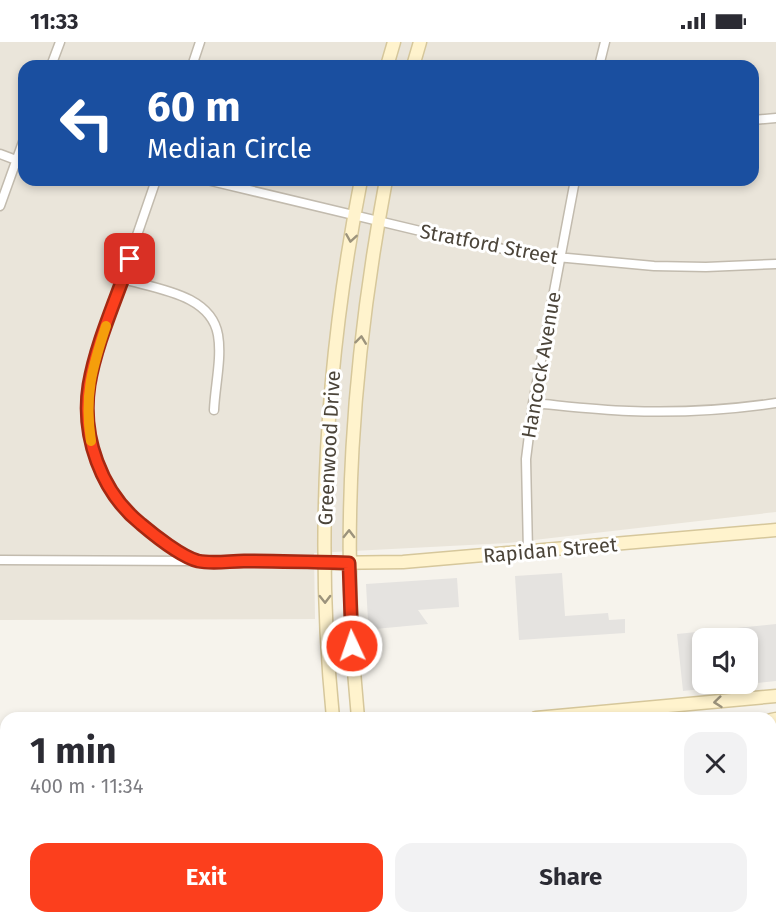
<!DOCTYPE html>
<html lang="en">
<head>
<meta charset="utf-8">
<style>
	:root { --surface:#fff; --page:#f2f2f3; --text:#2b2b33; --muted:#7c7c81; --accent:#fc3f1d }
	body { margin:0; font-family:"Fira Sans",sans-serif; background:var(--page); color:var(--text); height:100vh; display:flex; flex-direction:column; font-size:22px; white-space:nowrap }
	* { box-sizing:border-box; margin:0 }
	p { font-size:20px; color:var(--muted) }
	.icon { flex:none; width:33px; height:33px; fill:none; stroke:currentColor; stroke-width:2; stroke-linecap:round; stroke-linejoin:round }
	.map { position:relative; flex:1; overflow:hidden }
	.panel { position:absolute; left:0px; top:670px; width:777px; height:212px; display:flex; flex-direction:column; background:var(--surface); border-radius:18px 18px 0 0; box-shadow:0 3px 9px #0003 }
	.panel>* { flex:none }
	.banner { position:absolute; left:18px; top:18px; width:741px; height:126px; border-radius:18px; box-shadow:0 3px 9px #0003; background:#1a4fa0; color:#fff; overflow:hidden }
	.tools { position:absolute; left:692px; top:586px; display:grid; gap:12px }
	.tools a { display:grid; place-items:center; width:66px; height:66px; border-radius:12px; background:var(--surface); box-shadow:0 3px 9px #0003; font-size:30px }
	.pin { position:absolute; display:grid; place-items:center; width:51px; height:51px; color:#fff; margin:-26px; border-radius:12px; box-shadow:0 3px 9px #0006 }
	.me { position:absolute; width:66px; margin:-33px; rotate:357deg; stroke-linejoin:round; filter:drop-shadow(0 0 4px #0008) }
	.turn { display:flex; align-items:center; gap:21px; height:126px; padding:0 30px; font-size:27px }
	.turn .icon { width:78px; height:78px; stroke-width:2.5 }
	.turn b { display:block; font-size:42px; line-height:51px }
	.round { display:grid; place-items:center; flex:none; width:63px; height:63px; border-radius:18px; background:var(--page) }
	.head { display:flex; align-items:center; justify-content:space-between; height:102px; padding:0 30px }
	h1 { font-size:36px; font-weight:700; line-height:45px }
	.action { display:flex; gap:12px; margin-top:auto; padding:12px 30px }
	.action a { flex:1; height:69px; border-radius:18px; background:var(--accent); color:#fff; font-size:24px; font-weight:700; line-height:69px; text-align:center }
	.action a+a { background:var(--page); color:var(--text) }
	.status { display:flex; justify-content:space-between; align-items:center; height:42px; padding:0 30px; background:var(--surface); direction:ltr }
	.status svg { height:16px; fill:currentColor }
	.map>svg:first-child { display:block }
	.residential { fill:#eae5da; fill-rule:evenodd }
	.parking { fill:#e5e3e0; fill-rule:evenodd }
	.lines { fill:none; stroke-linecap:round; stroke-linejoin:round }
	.street-casing { stroke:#c2bbae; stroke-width:11 }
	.secondary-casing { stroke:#d6c79b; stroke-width:15 }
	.street { stroke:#fff; stroke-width:8 }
	.secondary { stroke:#fff3cd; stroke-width:12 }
	.oneway { stroke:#9c937c }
	.route-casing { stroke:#a42913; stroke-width:15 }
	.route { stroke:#fc3f1d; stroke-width:10 }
	.slow { stroke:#f59e0b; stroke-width:10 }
	.labels { text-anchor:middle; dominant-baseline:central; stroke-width:6; stroke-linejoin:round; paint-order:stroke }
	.street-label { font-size:20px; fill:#4b4439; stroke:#fff }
</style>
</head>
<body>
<div class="status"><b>11:33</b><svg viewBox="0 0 49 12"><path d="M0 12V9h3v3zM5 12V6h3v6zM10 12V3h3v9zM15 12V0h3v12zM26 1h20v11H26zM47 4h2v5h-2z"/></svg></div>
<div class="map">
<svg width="776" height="881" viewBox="0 0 776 881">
	<rect width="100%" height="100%" fill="#f6f3ec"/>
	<!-- residential -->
	<path class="residential" d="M 0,0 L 776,0 L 776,470 L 508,501 L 314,511 L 315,577 L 0,578 ZM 24,24 L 753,24 L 753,138 L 24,138 Z
		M 157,876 L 262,876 L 264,881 L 152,881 Z"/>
	<!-- parking -->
	<path class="parking" d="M 562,531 L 565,574 L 608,571 L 609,578 L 625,577 L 625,591 L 519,598 L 515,534 Z
		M 457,536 L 459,565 L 418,568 L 428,582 L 375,587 L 368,579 L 366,542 Z
		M 776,582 L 776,639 L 683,649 L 677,592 ZM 702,597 L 747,597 L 747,642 L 702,642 Z"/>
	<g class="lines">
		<!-- street casing -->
		<g class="street-casing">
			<path id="street" d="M 51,24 L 60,0
				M 192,24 L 200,0
				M 599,24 L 605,0
				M 753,78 L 776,76
				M 0,112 L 24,121
				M 156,138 L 105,286 L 89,343 L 89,381 L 92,400 L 103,432 L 112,449 L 135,478 L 174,507 L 198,519 L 324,521
				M 207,138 L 462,199 L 535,213 L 654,224 L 706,225 L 776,222
				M 0,164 L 24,97
				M 123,237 C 156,247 211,252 218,293 C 222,316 215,344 214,368
				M 533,361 C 565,364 597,368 629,369 C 678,371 728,368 776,361
				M 528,510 L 526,417 L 533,361 L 575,138
				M 0,518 L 195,519
				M 0,764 L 6,780
				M 38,876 L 40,881
				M 55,881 L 55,876
				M 333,881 L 364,876"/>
		</g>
		<!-- secondary casing -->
		<g class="secondary-casing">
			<path id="secondary" d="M 387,24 L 394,0
				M 413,24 L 420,0
				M 324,521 L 403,520 L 776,488
				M 333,676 C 315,496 326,316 361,138
				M 358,676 C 340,491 352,320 386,138
				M 536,676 L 776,654
				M 771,678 L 776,677
				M 0,760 L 6,758
				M 0,791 L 6,789
				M 359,876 L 360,881
				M 379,876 L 380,881"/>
		</g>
		<!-- street -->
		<use href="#street" class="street"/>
		<!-- secondary -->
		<use href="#secondary" class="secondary"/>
	</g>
	<!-- one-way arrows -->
	<defs><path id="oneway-chevron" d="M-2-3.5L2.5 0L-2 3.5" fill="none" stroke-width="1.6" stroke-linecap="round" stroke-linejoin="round" transform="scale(1.5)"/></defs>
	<g class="oneway">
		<use href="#oneway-chevron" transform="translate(351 196) rotate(99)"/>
		<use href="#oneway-chevron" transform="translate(361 298) rotate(-83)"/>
		<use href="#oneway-chevron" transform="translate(349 492) rotate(-89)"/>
		<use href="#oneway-chevron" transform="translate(325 557) rotate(89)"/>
		<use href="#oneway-chevron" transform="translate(718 660) rotate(174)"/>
	</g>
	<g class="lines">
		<!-- route casing -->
		<g class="route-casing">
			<path id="route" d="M 130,217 C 116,258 96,301 89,343 C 81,394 101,450 141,482 C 154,493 182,515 198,519 C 212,522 230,519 244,519 C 279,519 314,520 349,521 L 352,604"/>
		</g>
		<!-- route -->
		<use href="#route" class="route"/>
		<!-- slow -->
		<path class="slow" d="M 91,399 C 84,354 92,326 106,284"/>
	</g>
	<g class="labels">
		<!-- street labels -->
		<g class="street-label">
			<text transform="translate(489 202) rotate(11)">Stratford Street</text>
			<text transform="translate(541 323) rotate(-80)">Hancock Avenue</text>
			<text transform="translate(329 406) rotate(-87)">Greenwood Drive</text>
			<text transform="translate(550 508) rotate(-5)">Rapidan Street</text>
		</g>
	</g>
</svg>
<div class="tools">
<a><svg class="icon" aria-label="sound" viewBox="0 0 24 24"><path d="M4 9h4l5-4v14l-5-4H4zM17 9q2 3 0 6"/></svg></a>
</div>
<div class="pin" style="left:130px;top:217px;background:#d93025"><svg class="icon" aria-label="arrive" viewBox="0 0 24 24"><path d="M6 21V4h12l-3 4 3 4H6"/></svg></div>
<svg class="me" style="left:352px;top:604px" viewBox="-20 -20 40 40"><circle r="17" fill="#fc3f1d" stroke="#fff" stroke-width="3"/><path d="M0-11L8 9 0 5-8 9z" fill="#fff"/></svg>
<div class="banner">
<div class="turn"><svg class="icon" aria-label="left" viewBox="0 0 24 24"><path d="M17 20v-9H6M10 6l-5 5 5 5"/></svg><div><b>60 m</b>Median Circle</div></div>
</div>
<section class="panel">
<div class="head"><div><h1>1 min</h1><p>400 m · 11:34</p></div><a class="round"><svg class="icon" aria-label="close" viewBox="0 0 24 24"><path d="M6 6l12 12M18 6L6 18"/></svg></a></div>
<div class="action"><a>Exit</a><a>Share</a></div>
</section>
</div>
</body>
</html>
